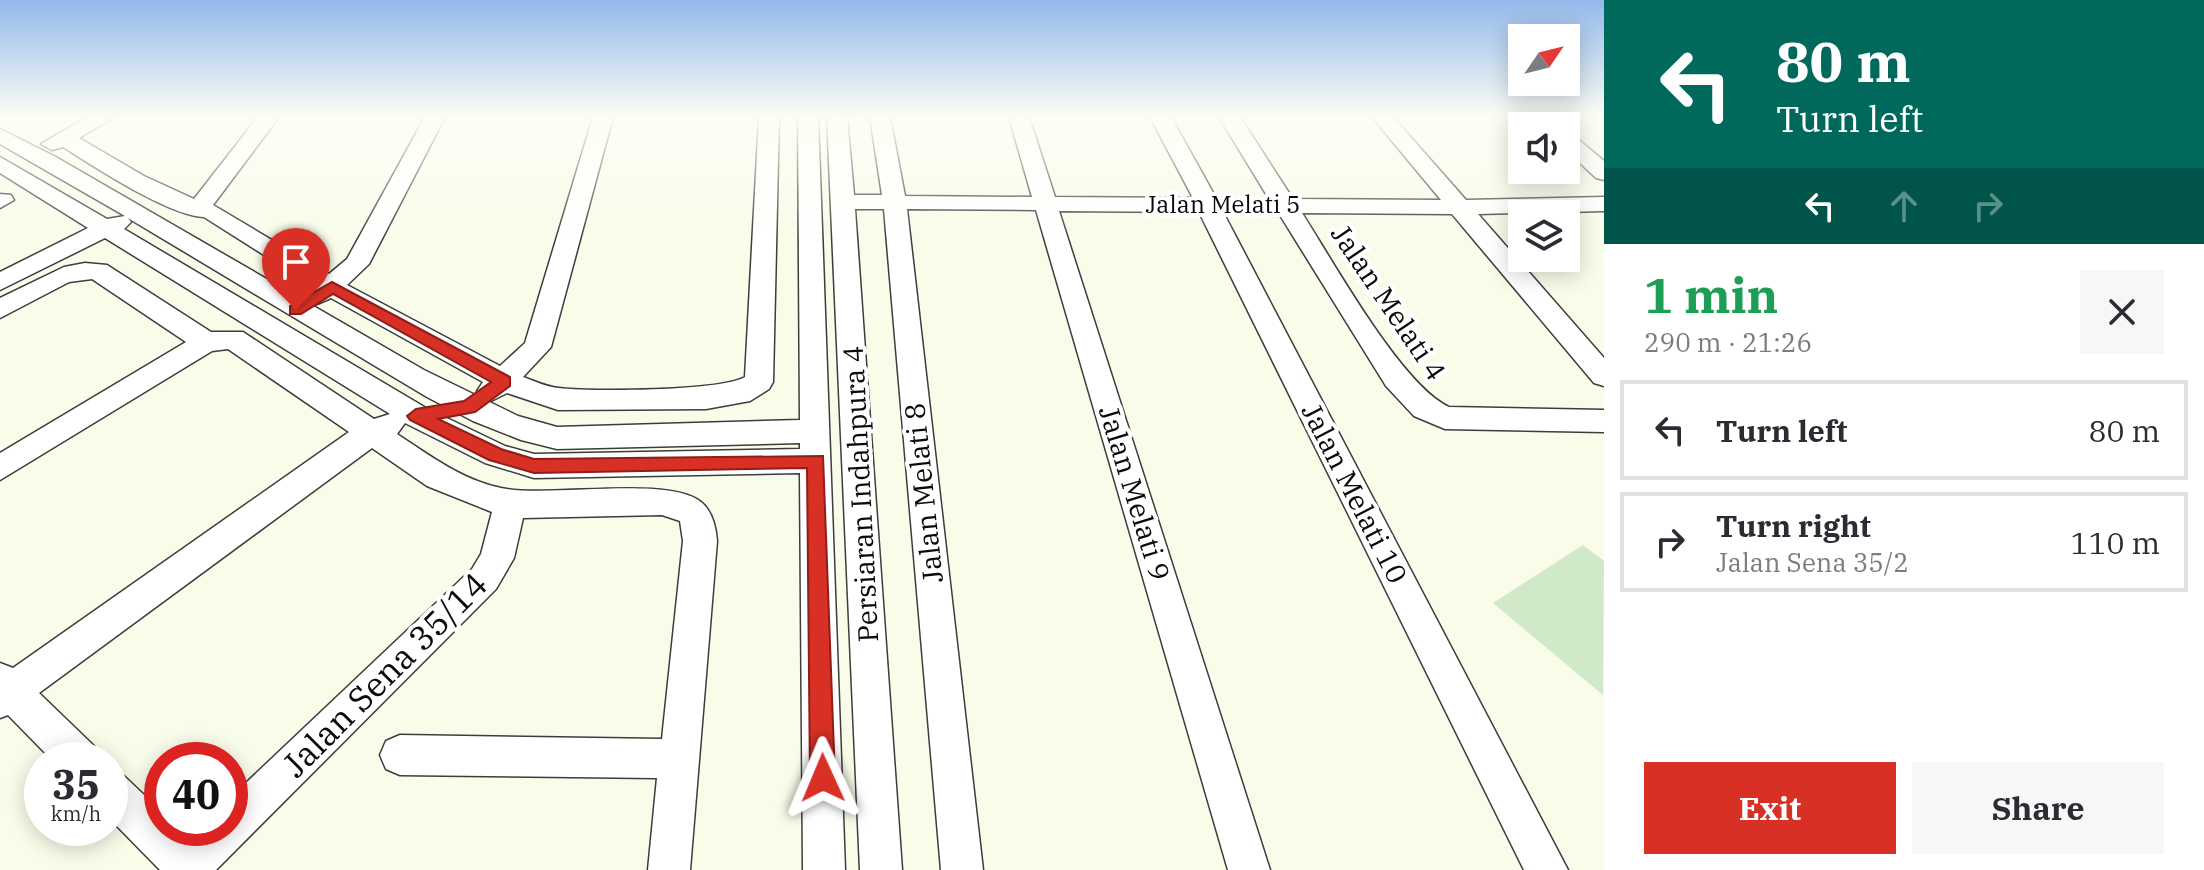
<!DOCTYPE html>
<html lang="en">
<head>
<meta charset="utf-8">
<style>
	:root { --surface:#fff; --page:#f7f7f7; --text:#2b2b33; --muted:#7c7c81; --line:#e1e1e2; --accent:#d93025 }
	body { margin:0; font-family:"IBM Plex Serif",serif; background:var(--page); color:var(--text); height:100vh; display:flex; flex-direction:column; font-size:30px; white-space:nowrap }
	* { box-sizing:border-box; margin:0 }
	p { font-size:26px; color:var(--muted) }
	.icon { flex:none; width:44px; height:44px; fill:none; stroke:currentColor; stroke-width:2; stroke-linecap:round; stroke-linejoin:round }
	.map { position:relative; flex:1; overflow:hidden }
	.panel { display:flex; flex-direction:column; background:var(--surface); width:600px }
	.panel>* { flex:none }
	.guide { background:#00695c; color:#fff; overflow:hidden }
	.needle { width:52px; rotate:55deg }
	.fabs { position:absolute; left:1508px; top:24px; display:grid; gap:16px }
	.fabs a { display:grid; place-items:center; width:72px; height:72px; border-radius:0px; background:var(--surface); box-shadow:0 4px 20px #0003; font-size:40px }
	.speed { position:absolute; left:24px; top:742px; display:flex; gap:16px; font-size:40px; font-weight:700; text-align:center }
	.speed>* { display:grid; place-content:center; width:104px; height:104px; border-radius:50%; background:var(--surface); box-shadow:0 4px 20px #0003; line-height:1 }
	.speed small { font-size:20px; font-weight:400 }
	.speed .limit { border:12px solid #d22; background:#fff; color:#111 }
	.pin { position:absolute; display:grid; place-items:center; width:68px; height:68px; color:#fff; margin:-82px -34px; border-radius:50% 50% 50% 0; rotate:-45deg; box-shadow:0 0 8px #0007 }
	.pin .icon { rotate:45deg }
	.me { position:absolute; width:88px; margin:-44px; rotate:359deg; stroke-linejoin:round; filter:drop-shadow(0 0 6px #0008) }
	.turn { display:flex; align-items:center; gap:28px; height:168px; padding:0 40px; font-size:36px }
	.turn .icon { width:104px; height:104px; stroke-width:2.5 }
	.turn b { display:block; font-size:56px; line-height:68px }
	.lanes { display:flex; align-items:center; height:76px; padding:0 40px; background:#0003; justify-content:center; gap:40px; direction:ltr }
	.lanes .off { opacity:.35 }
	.round { display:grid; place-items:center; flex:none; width:84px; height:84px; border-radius:0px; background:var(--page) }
	.summary { display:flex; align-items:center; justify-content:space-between; height:136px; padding:0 40px }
	h1 { font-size:48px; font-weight:700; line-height:60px; color:#1e9e55 }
	.primary-button { display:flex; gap:16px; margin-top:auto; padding:16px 40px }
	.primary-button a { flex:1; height:92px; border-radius:0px; background:var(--accent); color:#fff; font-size:32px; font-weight:700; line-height:92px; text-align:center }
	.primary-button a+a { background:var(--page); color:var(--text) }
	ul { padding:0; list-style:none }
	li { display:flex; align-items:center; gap:24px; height:100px; margin:0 16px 12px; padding:0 24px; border:4px solid var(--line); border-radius:0px }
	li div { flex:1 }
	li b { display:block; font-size:30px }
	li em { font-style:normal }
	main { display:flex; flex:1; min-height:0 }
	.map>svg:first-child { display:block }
	.pitch { fill:#d0eac9 }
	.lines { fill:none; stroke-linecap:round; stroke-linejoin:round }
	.minor-casing { stroke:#3d3d3d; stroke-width:3 }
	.minor { fill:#fff; fill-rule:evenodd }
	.route { fill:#d93025; stroke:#8d1f18; stroke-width:2 }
	.labels { text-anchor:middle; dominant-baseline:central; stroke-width:8; stroke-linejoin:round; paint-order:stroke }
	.far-street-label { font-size:24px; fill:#0a0a0a; stroke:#fff }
	.street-label { font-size:28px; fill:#0a0a0a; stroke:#fff }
	.near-street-label { font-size:34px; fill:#0a0a0a; stroke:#fff }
</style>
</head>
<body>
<main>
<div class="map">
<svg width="1604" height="870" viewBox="0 0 1604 870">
	<rect width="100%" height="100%" fill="#f8fce9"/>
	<!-- pitch -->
	<path class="pitch" d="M 1583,545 L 1604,561 L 1603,695 L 1493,603 Z"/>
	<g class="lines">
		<!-- minor casing -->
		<g class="minor-casing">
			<path id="minor" d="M 87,117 L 114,117 L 79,138 L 144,176 L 194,199 L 258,117 L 279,117 L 213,205 L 329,274 L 347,259 L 425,117 L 445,117 L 369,264 L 347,285 L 500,366 L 525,343 L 593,117 L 613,117 L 551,347 L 523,377 C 534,381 547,387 559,388 C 590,392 722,391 745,377 L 759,117 L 779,117 L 773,382 L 769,389 L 750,401 L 706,409 L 558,410 L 507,393 L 491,401 L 481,398 L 477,391 L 483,382 L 331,298 L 317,304 L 308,302 L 304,296 L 313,286 L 204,217 C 169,216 95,167 63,147 L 52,150 L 41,144 Z
				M 798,117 L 818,117 L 845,870 L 803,870 L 800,473 L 534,478 L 485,463 L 405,423 L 397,434 C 429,455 462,480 501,488 C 549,498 668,475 701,502 C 712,511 716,527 717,541 L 690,870 L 648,870 L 657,778 L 400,775 L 386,769 L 380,755 L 386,741 L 400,735 L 662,739 L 683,541 L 680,521 L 662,515 L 523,518 L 514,558 L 496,589 L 216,870 L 160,870 L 110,819 L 110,770 L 124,776 L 162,812 L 162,828 L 178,828 L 188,838 L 199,828 L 230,828 L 230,798 L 472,569 L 481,554 L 492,512 L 427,486 L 372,448 L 39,693 L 94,746 L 100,760 L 52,760 L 8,715 L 0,718 L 0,663 L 13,668 L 349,432 L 228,349 L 212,351 L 0,480 L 0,453 L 186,342 L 92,279 L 69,282 L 0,318 L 0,298 L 64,267 L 85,263 L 107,265 L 211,332 L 243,332 L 374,419 L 390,414 L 105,238 L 0,290 L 0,272 L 88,228 L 0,173 L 0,157 L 107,219 L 125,216 L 0,144 L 0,129 L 54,156 L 424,370 L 518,416 L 557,427 L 800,420 ZM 128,218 L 427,397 L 473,421 L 521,440 L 557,449 L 800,443 L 800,449 L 534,454 L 505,446 L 426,408 L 124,229 L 131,222 Z
				M 827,117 L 847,117 L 854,195 L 882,195 L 870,117 L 890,117 L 905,196 L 1032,197 L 1009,117 L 1029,117 L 1055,197 L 1193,198 L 1150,117 L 1171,117 L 1216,198 L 1269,199 L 1219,117 L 1240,117 L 1293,199 L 1441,200 L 1372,117 L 1393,117 L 1466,200 L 1604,197 L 1604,211 L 1478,214 L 1604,358 L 1604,386 L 1594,383 L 1452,214 L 1302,213 C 1333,261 1401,385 1449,407 L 1604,410 L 1604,432 L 1445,429 L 1414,416 L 1386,386 L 1278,212 L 1223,212 L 1568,870 L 1524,870 L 1199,212 L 1059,211 L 1270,870 L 1228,870 L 1036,210 L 907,209 L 983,870 L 941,870 L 884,209 L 855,209 L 902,870 L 860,870 Z
				M 1532,117 L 1554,117 L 1561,126 L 1539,126 Z
				M 1566,133 L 1573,135 L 1604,161 L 1604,180 L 1596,178 L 1566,150 Z
				M 0,194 L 11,195 L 14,200 L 0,208 Z"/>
		</g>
		<!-- minor -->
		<use href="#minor" class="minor"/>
	</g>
	<!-- sky -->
	<linearGradient id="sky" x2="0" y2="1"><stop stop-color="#93b9ea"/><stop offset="0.49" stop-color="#fcfef5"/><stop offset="1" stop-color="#fcfef5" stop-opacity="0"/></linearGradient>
	<rect width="1604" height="239" fill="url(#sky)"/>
	<!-- route -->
	<path class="route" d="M 332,282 L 510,377 L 510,386 L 475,412 L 438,419 L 501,449 L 534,459 L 823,456 L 835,778 L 831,787 L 823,790 L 814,787 L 810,778 L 807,468 L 534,473 L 489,460 L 410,420 L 407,416 L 416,409 L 464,401 L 491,382 L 333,294 L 301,314 L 290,314 L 290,306 Z"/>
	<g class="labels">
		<!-- far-street labels -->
		<g class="far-street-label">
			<text x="1223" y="204">Jalan Melati 5</text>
		</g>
		<!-- street labels -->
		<g class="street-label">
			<text transform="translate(1389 302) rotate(56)">Jalan Melati 4</text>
			<text transform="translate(923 493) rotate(-96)">Jalan Melati 8</text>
			<text transform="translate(1135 493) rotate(73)">Jalan Melati 9</text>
			<text transform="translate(1355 493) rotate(63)">Jalan Melati 10</text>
			<text transform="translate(860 494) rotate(-93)">Persiaran Indahpura 4</text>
		</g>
		<!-- near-street labels -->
		<g class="near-street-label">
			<text transform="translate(384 674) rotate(-45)">Jalan Sena 35/14</text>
		</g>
	</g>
</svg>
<div class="fabs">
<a><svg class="needle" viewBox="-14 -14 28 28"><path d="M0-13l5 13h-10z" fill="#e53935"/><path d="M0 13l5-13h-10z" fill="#7c7c81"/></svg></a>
<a><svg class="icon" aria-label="sound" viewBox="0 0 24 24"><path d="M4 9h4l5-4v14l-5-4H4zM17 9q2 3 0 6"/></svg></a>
<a><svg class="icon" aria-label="layers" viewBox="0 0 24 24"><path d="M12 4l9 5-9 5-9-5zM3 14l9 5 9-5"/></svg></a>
</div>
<div class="speed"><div>35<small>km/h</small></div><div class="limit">40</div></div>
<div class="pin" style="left:296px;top:310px;background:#d93025"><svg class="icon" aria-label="arrive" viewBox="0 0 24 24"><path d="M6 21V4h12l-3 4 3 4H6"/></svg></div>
<svg class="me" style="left:823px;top:778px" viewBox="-20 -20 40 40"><path d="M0-17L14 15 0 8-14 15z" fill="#d93025" stroke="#fff" stroke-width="4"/></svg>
</div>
<section class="panel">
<div class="guide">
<div class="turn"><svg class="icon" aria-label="left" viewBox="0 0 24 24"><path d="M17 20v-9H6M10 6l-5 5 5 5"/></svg><div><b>80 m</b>Turn left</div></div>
<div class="lanes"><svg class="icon" aria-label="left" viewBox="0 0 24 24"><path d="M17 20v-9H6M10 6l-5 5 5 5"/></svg><svg class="icon off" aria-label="ahead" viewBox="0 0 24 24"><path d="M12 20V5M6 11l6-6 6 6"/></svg><svg class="icon off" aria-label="right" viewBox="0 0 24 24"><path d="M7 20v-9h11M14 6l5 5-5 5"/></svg></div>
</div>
<div class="summary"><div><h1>1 min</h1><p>290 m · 21:26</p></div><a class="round"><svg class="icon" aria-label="close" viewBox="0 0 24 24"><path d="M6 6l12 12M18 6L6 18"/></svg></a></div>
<ul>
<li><svg class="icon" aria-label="left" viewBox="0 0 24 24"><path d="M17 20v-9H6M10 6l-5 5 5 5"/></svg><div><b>Turn left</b></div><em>80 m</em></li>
<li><svg class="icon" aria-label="right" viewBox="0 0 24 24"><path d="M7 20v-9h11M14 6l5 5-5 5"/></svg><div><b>Turn right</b><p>Jalan Sena 35/2</p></div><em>110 m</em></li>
</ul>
<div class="primary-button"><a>Exit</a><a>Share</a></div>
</section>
</main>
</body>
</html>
